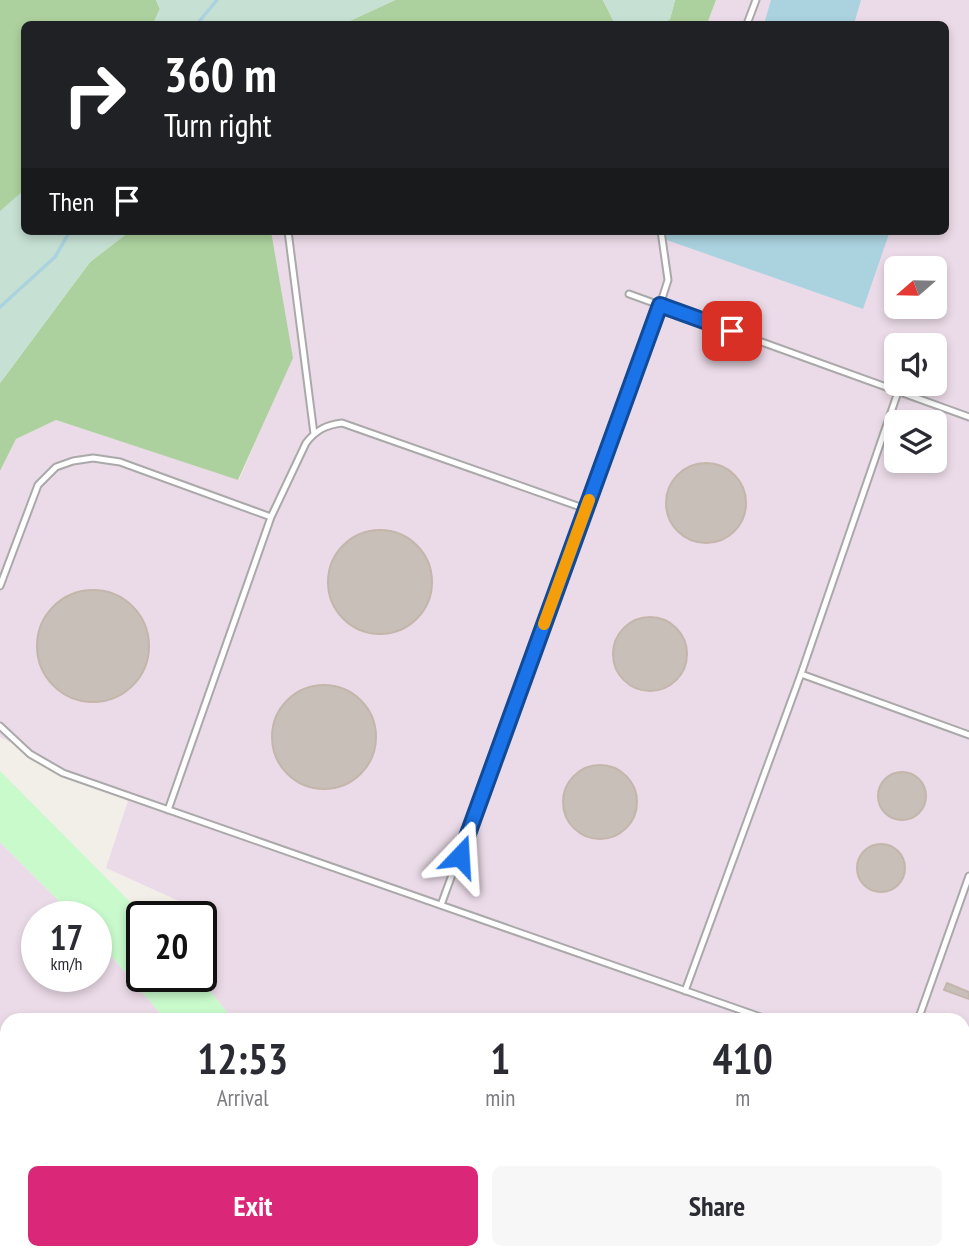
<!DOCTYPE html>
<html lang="en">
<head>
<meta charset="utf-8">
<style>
	:root { --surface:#fff; --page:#f7f7f7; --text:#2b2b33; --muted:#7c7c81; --accent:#db2777 }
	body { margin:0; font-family:"PT Sans Narrow",sans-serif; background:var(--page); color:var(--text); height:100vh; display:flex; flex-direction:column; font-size:26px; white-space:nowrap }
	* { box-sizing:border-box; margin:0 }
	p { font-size:23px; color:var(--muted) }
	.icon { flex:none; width:38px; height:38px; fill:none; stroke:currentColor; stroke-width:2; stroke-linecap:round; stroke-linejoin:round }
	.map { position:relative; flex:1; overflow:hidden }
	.side { position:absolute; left:0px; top:1013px; width:970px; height:247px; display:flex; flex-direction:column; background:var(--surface); border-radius:21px 21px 0 0; box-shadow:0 4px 10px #0003 }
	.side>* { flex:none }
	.hud { position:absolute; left:21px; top:21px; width:928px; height:214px; border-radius:10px; box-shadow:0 4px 10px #0003; background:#202124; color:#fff; overflow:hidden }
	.needle { width:46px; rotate:250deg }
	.buttons { position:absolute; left:884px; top:256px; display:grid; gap:14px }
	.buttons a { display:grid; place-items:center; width:63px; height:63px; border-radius:10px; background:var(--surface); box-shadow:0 4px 10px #0003; font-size:35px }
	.speed { position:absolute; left:21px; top:901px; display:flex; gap:14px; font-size:35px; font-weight:700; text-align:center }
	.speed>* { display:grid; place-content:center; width:91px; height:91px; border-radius:50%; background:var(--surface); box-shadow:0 4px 10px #0003; line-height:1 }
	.speed small { font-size:18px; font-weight:400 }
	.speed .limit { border:4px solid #111; border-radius:10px; background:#fff; color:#111 }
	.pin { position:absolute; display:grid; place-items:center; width:60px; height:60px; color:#fff; margin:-30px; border-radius:14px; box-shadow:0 4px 10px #0006 }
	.me { position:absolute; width:77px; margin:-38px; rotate:20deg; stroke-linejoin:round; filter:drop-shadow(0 0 5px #0008) }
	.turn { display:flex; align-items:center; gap:24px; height:147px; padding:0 28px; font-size:32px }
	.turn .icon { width:91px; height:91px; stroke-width:2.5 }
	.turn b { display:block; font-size:49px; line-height:60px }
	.then { display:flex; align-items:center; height:66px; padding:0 28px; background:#0003; gap:14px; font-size:26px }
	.eta { display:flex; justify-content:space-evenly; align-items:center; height:119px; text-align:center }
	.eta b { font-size:42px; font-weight:800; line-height:49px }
	.primary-button { display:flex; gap:14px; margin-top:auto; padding:14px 28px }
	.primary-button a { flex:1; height:80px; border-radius:10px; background:var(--accent); color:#fff; font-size:28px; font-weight:800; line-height:80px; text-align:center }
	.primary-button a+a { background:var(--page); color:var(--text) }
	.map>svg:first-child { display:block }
	.industrial { fill:#ebdbe8; fill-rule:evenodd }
	.forest { fill:#add19e }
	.wetland { fill:#c6e0d4 }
	.park { fill:#c8facc }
	.water { fill:#aad3df }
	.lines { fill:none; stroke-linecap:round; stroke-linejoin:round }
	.stream { stroke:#aad3df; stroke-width:3.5 }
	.building { fill:#c7bfb8; stroke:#c4b6ab; stroke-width:2 }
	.lane-casing { stroke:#a9a9a9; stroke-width:9 }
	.lane { stroke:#fff; stroke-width:5 }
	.route-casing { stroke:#114b97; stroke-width:18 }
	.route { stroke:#1a73e8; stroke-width:12 }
	.slow { stroke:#f59e0b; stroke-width:12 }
</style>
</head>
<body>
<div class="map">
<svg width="969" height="1259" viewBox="0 0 969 1259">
	<rect width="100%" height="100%" fill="#f2efe9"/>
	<!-- industrial -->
	<path class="industrial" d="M 716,0 L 969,0 L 969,1259 L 353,1259 L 351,1253 L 962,1253 L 962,1020 L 233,1020 L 199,977 L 201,976 L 201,917 L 188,917 L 190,906 L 106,868 L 128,801 L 0,737 L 0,471 L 16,439 L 56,420 L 239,480 L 292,358 L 271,231 L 945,231 L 945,24 L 707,24 ZM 896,268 L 934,268 L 934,306 L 896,306 ZM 896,345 L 934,345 L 934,383 L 896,383 ZM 896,422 L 934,422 L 934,460 L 896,460 Z
		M 0,842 L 75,917 L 37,917 L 37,976 L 96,976 L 96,938 L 166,1020 L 7,1020 L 7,1253 L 301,1253 L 303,1259 L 15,1259 L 0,1253 Z"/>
	<!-- forest -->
	<path class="forest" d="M 0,0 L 156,0 L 160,9 L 153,24 L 24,24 L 24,217 L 0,230 Z
		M 395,0 L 603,0 L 615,24 L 343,24 Z
		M 675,0 L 716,0 L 707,24 L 661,24 L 670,19 Z
		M 130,231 L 271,231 L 293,358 L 238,480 L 56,420 L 16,439 L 0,471 L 0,383 L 90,262 Z"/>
	<!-- wetland -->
	<path class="wetland" d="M 156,0 L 395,0 L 343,24 L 153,24 L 160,9 Z
		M 603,0 L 675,0 L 670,19 L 661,24 L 615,24 Z
		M 24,190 L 24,231 L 130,231 L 90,262 L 0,383 L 0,211 Z"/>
	<!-- park -->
	<path class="park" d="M 0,771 L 145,917 L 142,917 L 142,976 L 199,977 L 233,1020 L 166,1020 L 96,938 L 96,917 L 75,917 L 0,842 Z"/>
	<!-- water -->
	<path class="water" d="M 771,0 L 861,0 L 854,24 L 764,24 Z
		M 664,231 L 890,231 L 863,309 L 661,238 Z"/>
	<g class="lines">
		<!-- stream -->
		<path class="stream" d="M 197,24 L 217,0
			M 0,307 L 55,257 L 70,231"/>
	</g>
	<!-- building -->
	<path class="building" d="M666 503a40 40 0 1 1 80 0a40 40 0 1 1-80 0Z
		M328 582a52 52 0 1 1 104 0a52 52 0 1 1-104 0Z
		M37 646a56 56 0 1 1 112 0a56 56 0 1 1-112 0Z
		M613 654a37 37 0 1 1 74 0a37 37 0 1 1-74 0Z
		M272 737a52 52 0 1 1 104 0a52 52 0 1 1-104 0Z
		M563 802a37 37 0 1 1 74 0a37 37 0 1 1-74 0Z
		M878 796a24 24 0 1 1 48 0a24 24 0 1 1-48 0Z
		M857 868a24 24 0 1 1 48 0a24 24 0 1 1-48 0Z
		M 947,983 L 969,992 L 969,999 L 944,990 Z"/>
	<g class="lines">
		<!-- lane casing -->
		<g class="lane-casing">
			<path id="lane" d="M 747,24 L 756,0
				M 288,231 L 314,434
				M 629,294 L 969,417
				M 0,586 L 38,485 L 56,467 L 73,461 L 93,458 L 120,462 L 271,517
				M 801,674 L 969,735
				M 0,726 L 30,754 L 63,773 L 769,1020
				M 168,810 L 271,517 L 306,443 C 316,430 326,425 342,423 L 586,509
				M 441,905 L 660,305 L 668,280 L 661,231
				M 685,991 L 801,674 L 898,392
				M 918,1020 L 969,876"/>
		</g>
		<!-- lane -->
		<use href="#lane" class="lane"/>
	</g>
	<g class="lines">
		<!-- route casing -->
		<g class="route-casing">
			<path id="route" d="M 460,856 L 660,305 L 732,331"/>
		</g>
		<!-- route -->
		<use href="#route" class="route"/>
		<!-- slow -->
		<path class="slow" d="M 544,624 L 589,500"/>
	</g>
</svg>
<div class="buttons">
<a><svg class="needle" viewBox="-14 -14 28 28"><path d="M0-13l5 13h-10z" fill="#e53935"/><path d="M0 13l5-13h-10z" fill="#7c7c81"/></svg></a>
<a><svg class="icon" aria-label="sound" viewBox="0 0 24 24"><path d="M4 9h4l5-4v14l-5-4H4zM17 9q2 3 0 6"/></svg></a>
<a><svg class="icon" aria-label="layers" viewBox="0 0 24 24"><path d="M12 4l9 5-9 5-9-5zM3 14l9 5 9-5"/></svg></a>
</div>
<div class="speed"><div>17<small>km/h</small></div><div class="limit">20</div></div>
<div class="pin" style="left:732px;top:331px;background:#d93025"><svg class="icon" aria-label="arrive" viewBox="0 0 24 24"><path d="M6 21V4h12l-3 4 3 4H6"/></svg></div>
<svg class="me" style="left:460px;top:856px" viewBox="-20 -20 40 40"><path d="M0-17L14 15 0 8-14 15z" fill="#1a73e8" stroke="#fff" stroke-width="4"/></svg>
<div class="hud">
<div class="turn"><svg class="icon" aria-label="right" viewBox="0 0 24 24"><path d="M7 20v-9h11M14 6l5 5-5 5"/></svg><div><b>360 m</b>Turn right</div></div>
<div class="then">Then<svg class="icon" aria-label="arrive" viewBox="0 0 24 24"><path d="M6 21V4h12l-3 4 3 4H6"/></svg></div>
</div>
<section class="side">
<div class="eta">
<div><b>12:53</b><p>Arrival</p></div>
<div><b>1</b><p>min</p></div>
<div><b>410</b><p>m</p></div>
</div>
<div class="primary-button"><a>Exit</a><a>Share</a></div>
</section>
</div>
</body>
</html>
